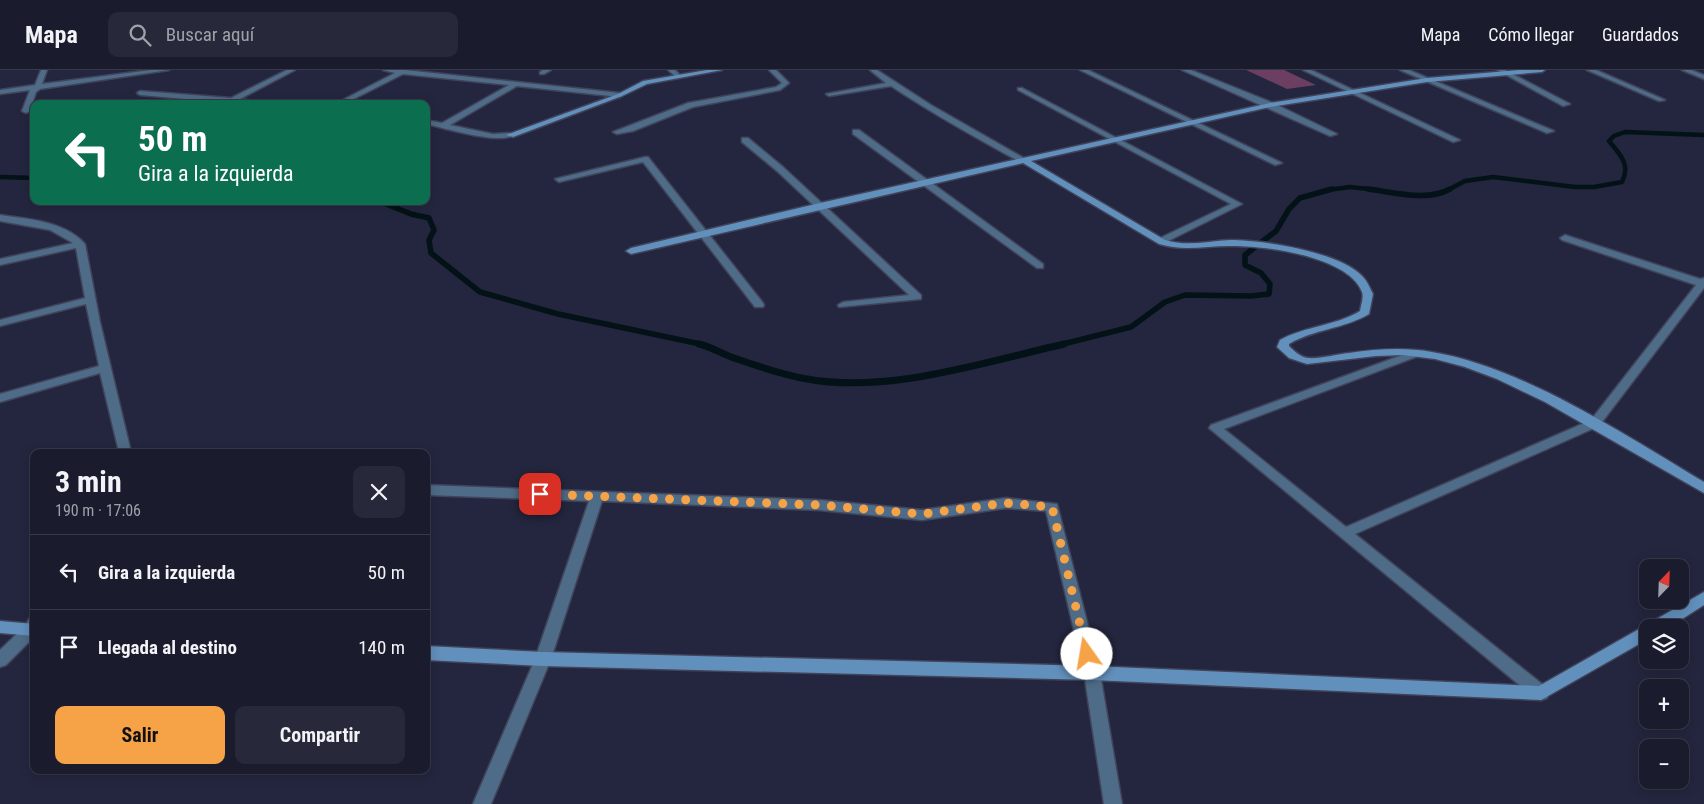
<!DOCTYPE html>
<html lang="es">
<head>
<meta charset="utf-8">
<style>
	:root { --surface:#1a1c2e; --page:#27293a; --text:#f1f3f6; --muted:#9fa1aa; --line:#383a4a; --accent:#f6a247 }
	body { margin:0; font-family:"Roboto Condensed",sans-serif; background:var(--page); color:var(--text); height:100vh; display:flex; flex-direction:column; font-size:19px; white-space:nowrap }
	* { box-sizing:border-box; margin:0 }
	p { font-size:16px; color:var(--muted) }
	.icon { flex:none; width:28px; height:28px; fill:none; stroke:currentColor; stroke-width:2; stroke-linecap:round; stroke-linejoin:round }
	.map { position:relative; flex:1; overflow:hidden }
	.details { position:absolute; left:30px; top:379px; width:400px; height:325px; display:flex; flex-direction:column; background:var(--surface); border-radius:10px; box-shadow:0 2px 12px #0003,0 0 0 1px var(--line) }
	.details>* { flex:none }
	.guide { position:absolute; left:30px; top:30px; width:400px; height:105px; border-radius:10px; box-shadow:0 2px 12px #0003,0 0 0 1px var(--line); background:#0b6e4f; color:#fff; overflow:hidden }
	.needle { width:32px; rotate:23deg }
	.controls { position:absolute; left:1639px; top:489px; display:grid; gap:10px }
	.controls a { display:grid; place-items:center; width:50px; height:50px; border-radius:10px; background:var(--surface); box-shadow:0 2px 12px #0003,0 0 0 1px var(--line); font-size:25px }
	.pin { position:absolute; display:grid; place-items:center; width:42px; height:42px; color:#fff; margin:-21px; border-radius:10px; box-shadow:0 2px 8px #0006 }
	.me { position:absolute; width:55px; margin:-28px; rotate:347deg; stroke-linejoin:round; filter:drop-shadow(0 0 4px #0008) }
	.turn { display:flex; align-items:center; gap:18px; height:105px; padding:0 25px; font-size:22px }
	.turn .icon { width:65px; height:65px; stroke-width:2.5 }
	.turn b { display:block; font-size:35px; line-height:42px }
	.round { display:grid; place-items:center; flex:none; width:52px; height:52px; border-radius:10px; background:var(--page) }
	.head { display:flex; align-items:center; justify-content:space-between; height:85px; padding:0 25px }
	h1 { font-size:30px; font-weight:700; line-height:38px }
	.cta { display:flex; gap:10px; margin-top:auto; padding:10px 25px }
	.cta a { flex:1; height:58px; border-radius:10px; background:var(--accent); color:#111; font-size:20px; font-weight:700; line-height:58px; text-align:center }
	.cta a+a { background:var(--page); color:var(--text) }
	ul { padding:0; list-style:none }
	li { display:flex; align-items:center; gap:15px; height:75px; padding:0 25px; border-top:1px solid var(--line) }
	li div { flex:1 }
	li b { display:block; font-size:19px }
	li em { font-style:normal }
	header { display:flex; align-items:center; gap:30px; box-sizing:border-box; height:70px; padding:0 25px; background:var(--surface); border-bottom:1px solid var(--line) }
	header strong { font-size:24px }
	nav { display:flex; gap:28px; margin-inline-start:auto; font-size:18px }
	.search { width:350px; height:45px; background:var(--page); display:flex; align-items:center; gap:12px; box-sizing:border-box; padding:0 18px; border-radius:10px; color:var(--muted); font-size:19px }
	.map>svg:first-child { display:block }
	.green { fill:#6c3e61 }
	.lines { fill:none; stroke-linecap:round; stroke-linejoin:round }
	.stream-far2 { stroke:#031216; stroke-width:4.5 }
	.stream-far1 { stroke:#031216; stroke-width:5.5 }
	.stream { stroke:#031216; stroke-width:7 }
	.street-casing { stroke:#404359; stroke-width:3 }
	.secondary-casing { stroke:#404359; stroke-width:3 }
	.street { fill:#4e6b87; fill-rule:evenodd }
	.secondary { fill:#6290bc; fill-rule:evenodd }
	.route { stroke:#f6a247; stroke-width:9; stroke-dasharray:0 16.2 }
</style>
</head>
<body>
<header>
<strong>Mapa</strong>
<div class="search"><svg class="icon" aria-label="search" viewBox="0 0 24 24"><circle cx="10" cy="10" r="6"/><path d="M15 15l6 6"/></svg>Buscar aquí</div>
<nav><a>Mapa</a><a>Cómo llegar</a><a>Guardados</a></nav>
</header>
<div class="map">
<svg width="1704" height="734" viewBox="0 0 1704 734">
	<rect width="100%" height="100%" fill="#23263e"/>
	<!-- green -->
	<path class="green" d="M 1246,0 L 1284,0 L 1316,15 L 1287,19 Z"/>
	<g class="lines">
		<!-- stream-far2 -->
		<path class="stream-far2" d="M 0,107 L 34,108
			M 1327,120 L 1350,117 L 1378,120
			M 1448,120 L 1465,111 L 1493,107 L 1575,117 L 1594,117 L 1622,112 C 1631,95 1620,84 1609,71 L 1614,66 L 1625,62 L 1704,65"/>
		<!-- stream-far1 -->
		<path class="stream-far1" d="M 1368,119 C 1393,122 1427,132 1450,119
			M 379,131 L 411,144 L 429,148 L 434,160 L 429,170 L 431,183 L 480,222 L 558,244 L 705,275
			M 1059,275 L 1131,257 L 1165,232 L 1185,225 L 1251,226 L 1269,224 L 1270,214 L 1261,203 L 1245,195 L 1245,185 L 1276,161 L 1289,139 L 1300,128 L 1332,119"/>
		<!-- stream -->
		<path class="stream" d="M 699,274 C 712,277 722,284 734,288 C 757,296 783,305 807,309 C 888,324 985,292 1064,274"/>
		<!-- street casing -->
		<g class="street-casing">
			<path id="street" d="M 41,0 L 47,0 L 42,14 L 151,0 L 169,0 L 40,19 L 36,22 L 30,41 L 26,43 L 22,41 L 30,20 L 0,24 L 0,20 L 35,15 Z
				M 287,0 L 295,0 L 240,29 L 275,34 L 231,33 L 140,25 L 137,23 L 140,21 L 231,28 Z
				M 383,0 L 405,0 L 620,23 L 623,25 L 620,27 L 517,16 L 450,55 L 493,64 L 510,63 L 514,65 C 499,75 445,58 426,54 L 426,50 L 442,53 L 509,15 L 403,4 L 344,34 L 335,34 L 395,3 Z
				M 543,0 L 551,0 L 544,4 L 540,4 L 540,2 Z
				M 668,0 L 675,0 L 682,7 L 677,8 Z
				M 769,0 L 776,0 L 789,13 L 780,20 L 693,37 L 633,61 L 617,64 L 613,62 L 688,33 L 776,17 L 782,13 Z
				M 870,0 L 877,0 L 931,35 L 1029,91 L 1022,93 C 978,69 933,44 891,16 L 829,26 L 826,24 L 886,13 Z
				M 1080,0 L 1088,0 L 1282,93 L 1275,95 Z
				M 1182,0 L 1191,0 L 1273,33 L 1337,64 L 1330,66 Z
				M 1303,0 L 1311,0 L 1460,70 L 1453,72 Z
				M 1400,0 L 1409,0 L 1554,61 L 1547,63 Z
				M 1497,0 L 1505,0 L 1570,34 L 1563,36 Z
				M 1587,0 L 1596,0 L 1665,30 L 1659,31 Z
				M 1682,0 L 1691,0 L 1704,5 L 1704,9 Z
				M 1018,18 L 1022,18 L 1242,134 L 1164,173 L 1158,173 L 1158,169 L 1231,134 L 1018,20 Z
				M 853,60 L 859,60 L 1043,194 L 1043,198 L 1037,198 L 853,64 Z
				M 742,68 L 748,68 L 783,97 L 921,225 L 921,229 L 839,237 L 838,235 L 843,232 L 909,225 L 777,101 L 742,72 Z
				M 645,87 L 648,87 L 763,233 L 764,235 L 763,237 L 755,237 L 643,92 L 559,112 L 555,109 Z
				M 0,145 C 28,149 65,151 85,174 L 100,252 L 131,382 L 119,382 L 100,303 L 0,332 L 0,324 L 99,296 L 86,234 L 0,256 L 0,250 L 85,228 L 76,178 L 0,195 L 0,189 L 73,173 L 50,160 L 0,151 Z
				M 1565,165 L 1700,209 L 1704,208 L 1704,218 L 1599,356 L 1355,464 L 1547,618 L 1549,623 L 1547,628 L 1541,630 L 1535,628 L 1209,358 L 1211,355 L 1413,281 L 1421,281 L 1423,283 L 1421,285 L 1224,359 L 1346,457 L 1591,350 L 1696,215 L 1562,170 L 1560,168 Z
				M 426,415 L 819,430 L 922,440 L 1006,428 L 1057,434 L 1100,603 L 1122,734 L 1104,734 L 1084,603 L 1046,441 L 1006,438 L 922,450 L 819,440 L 602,431 L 551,589 L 491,734 L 473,734 L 535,589 L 589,431 L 426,425 Z
				M 34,547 L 34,567 L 6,595 L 0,597 L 0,580 L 25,556 L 29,549 Z"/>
		</g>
		<!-- secondary casing -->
		<g class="secondary-casing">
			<path id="secondary" d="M 707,0 L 722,0 L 647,14 L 622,26 L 513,67 L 506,65 L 618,24 L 643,11 Z
				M 1519,0 L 1545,0 L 1542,2 L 1427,12 L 1270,37 L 1031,91 L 1165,170 C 1187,177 1208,171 1230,170 C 1263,170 1341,182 1363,207 C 1367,211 1370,218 1373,224 L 1369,244 C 1344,259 1314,259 1289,274 L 1289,276 C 1294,281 1300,287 1308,288 C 1321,289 1337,284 1349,283 C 1377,279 1404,277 1432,282 C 1523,297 1625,365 1704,412 L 1704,423 L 1545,332 L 1497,309 L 1465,297 L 1435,289 L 1403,285 L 1376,286 L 1307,294 L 1289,288 L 1277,277 L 1280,270 C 1305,256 1335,256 1360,241 C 1361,235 1364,227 1362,222 C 1349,187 1267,176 1234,176 C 1208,175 1185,182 1159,174 L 1023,93 L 631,184 L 626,181 L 631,178 L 820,133 L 1270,33 L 1427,8 Z
				M 1704,522 L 1704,535 L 1668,558 L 1648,558 L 1648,569 L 1541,630 L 1092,610 L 543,596 L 426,590 L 426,576 L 543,582 L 1092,596 L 1539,616 Z
				M 0,551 L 34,554 L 34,566 L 0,563 Z"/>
		</g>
		<!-- street -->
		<use href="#street" class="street"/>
		<!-- secondary -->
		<use href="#secondary" class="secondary"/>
	</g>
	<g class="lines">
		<!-- route -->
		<path class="route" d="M 540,424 L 819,435 L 922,444 L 1006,433 L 1052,437 L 1087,584"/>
	</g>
</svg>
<div class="controls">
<a><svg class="needle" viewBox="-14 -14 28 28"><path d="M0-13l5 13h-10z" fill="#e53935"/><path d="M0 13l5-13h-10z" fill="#9fa1aa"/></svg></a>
<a><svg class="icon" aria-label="layers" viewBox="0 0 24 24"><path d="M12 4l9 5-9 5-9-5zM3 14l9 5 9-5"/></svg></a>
<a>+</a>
<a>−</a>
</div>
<div class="pin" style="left:540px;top:424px;background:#d93025"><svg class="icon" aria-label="arrive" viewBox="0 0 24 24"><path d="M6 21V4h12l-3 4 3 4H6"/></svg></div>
<svg class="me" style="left:1087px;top:584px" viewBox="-20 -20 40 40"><circle r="19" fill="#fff"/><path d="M0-13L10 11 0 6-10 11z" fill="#f6a247"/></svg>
<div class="guide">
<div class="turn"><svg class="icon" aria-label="left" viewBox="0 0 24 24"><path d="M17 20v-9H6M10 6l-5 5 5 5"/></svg><div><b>50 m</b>Gira a la izquierda</div></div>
</div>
<section class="details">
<div class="head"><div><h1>3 min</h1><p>190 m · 17:06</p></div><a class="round"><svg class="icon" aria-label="close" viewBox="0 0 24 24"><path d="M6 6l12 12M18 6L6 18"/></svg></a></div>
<ul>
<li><svg class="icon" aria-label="left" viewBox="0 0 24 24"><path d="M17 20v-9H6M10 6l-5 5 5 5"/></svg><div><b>Gira a la izquierda</b></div><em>50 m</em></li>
<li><svg class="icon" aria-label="arrive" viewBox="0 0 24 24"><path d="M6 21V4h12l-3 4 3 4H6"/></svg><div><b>Llegada al destino</b></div><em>140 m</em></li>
</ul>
<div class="cta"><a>Salir</a><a>Compartir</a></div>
</section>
</div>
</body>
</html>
